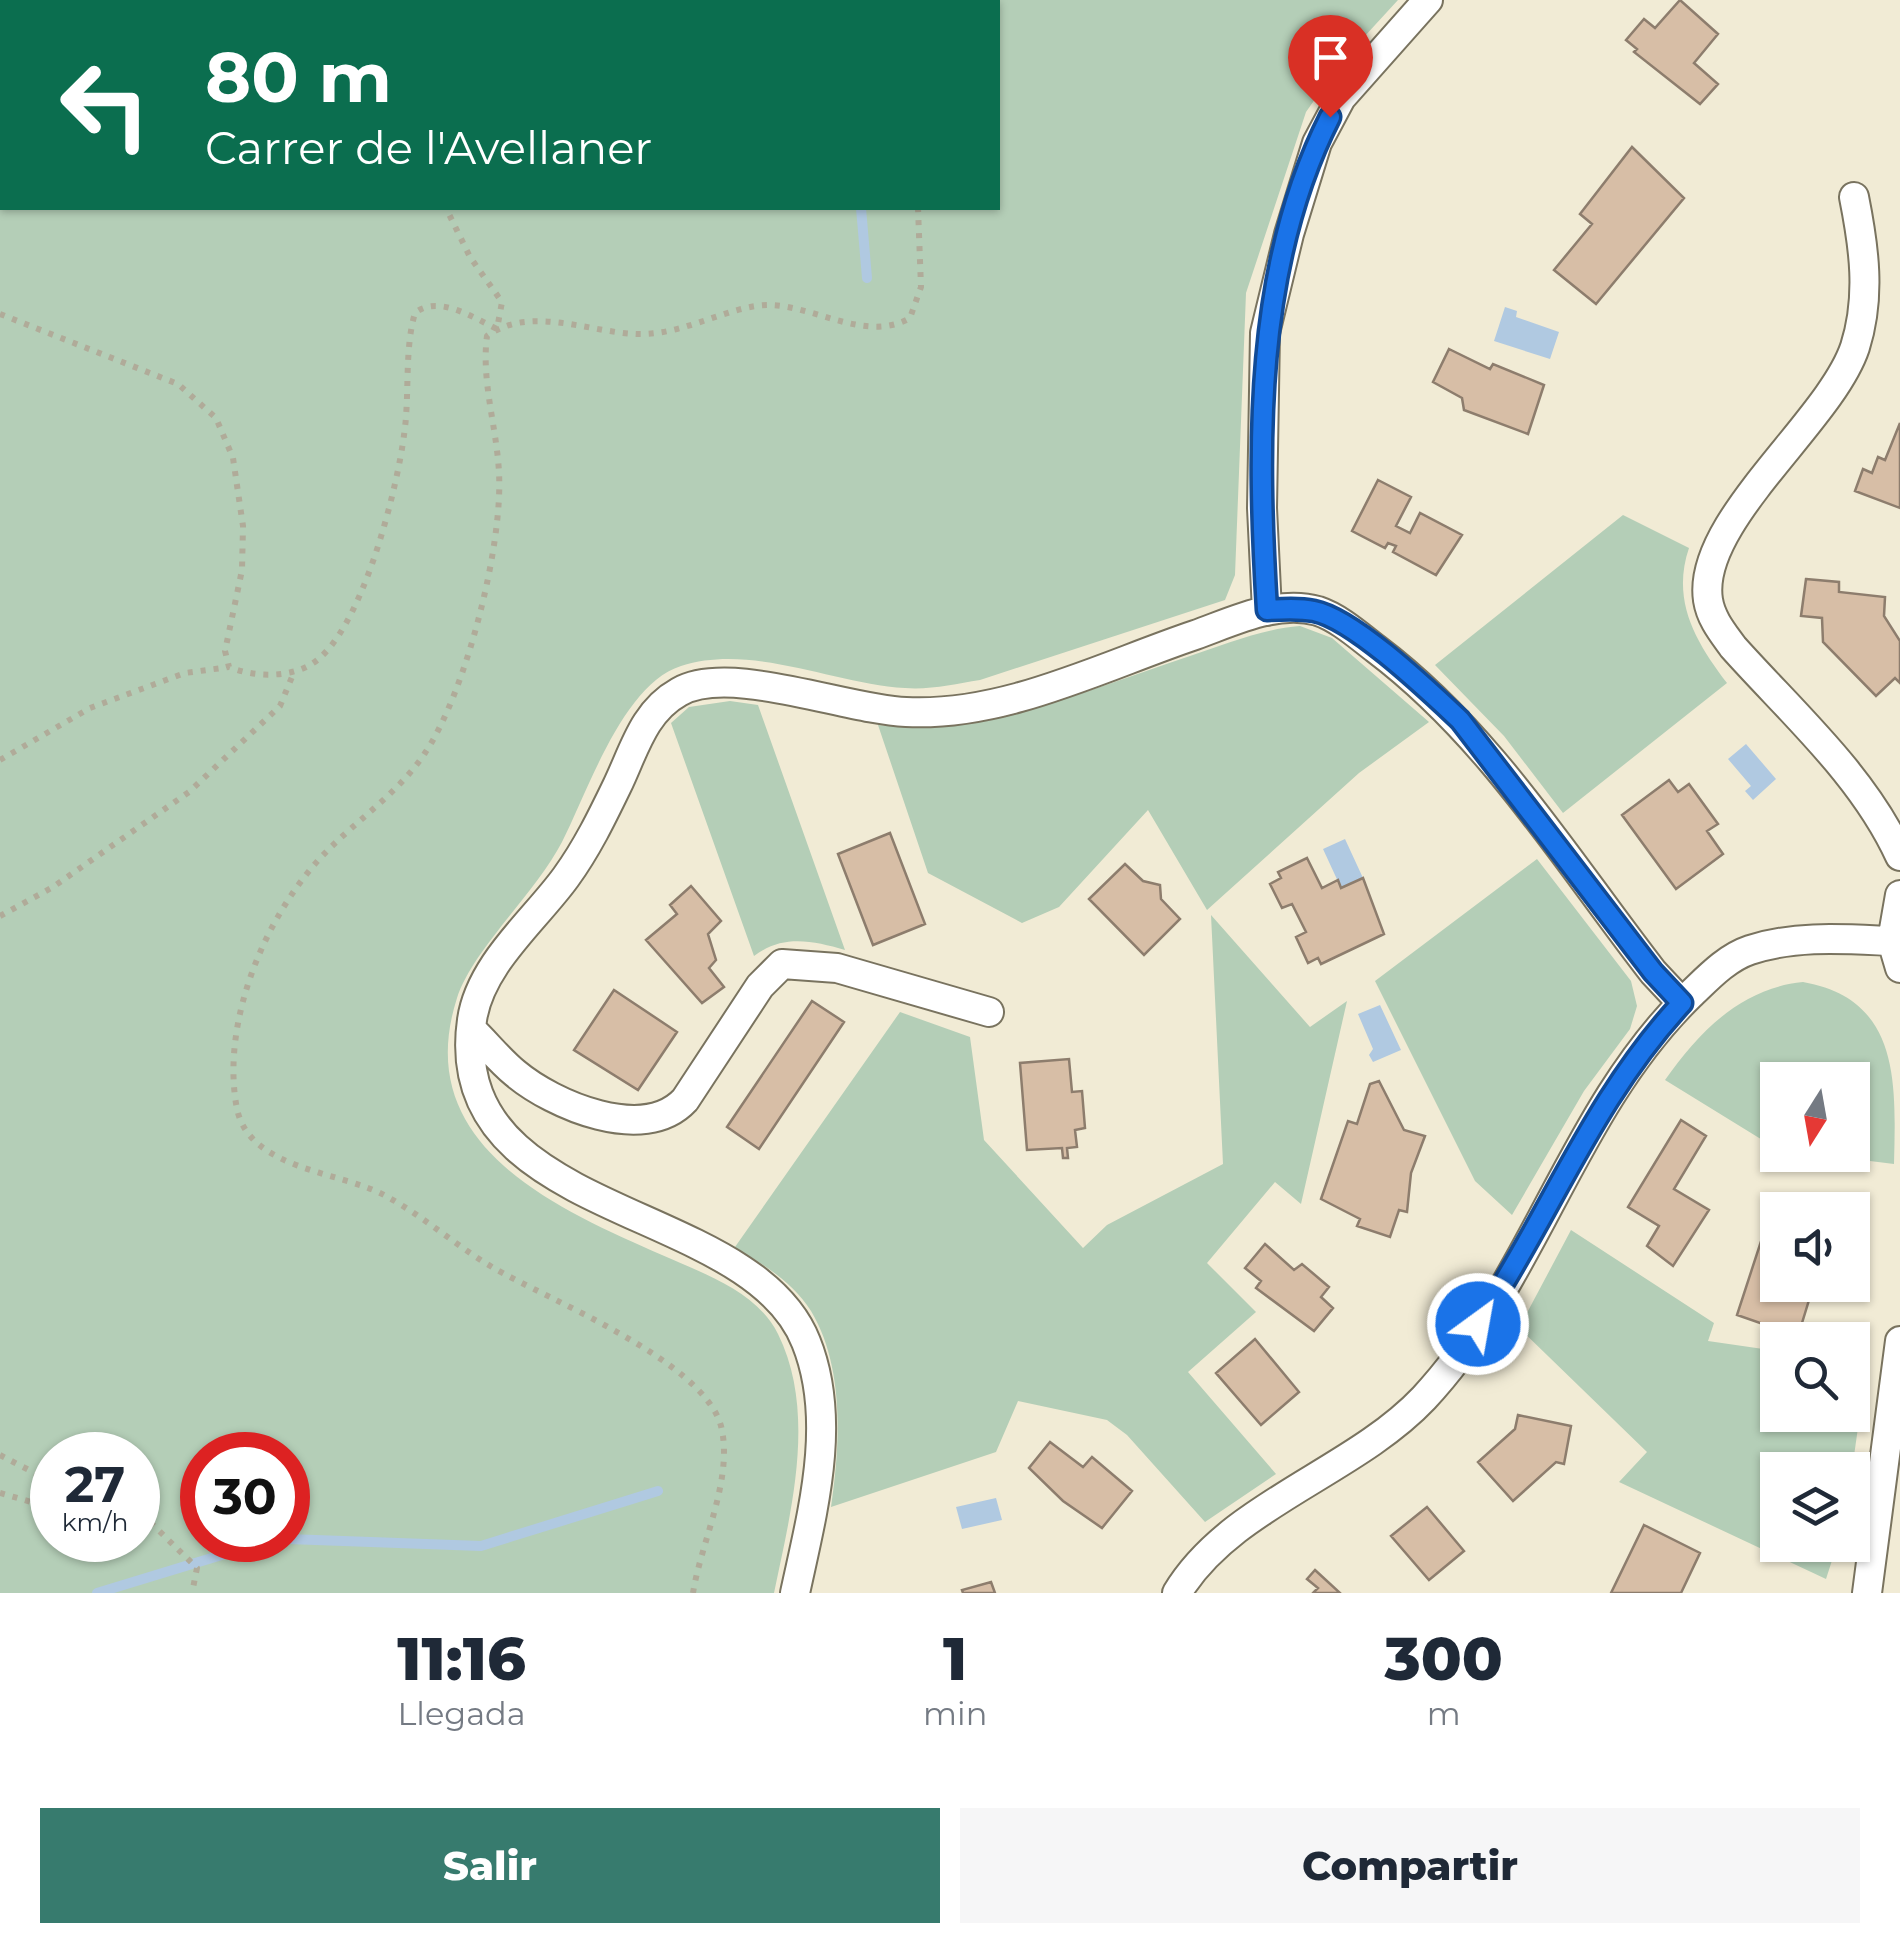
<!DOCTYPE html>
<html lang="es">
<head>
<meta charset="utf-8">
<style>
	:root { --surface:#fff; --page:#f6f6f7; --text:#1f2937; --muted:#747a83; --accent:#377b6e }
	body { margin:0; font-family:Montserrat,sans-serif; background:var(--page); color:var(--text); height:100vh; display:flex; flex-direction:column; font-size:38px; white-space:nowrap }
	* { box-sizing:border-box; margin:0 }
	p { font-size:32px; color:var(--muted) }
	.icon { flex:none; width:55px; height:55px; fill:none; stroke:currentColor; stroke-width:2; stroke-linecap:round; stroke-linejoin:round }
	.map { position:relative; height:1593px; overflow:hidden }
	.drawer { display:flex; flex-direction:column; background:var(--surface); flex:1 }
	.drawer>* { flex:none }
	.banner { position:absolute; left:0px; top:0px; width:1000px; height:210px; box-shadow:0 2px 8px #0004; background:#0b6e4f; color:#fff; overflow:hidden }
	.needle { width:65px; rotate:191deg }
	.buttons { position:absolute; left:1760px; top:1062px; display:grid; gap:20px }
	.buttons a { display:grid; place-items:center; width:110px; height:110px; border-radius:0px; background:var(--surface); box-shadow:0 2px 8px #0004; font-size:50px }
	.speed { position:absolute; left:30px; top:1432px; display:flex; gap:20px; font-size:50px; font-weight:700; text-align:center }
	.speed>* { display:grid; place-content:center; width:130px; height:130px; border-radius:50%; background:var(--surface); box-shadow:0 2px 8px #0004; line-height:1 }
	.speed small { font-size:25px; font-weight:400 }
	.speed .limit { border:15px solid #d22; background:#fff; color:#111 }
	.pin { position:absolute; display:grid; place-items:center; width:85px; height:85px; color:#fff; margin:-102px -42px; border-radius:50% 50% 50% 0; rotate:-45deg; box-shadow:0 0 10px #0007 }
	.pin .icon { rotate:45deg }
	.me { position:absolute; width:110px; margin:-55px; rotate:32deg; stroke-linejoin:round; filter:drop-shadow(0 0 8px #0008) }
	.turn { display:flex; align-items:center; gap:35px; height:210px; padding:0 40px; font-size:45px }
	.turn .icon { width:130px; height:130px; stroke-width:2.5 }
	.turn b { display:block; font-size:70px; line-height:85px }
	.eta { display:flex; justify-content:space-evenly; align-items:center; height:170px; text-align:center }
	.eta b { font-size:60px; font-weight:800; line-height:70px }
	.action { display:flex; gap:20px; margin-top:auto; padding:20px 40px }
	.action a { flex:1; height:115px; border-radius:0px; background:var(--accent); color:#fff; font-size:40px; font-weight:800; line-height:115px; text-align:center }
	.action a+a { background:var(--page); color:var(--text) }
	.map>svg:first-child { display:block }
	.green { fill:#b4ceb7; fill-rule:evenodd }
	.water { fill:#b0c9e1 }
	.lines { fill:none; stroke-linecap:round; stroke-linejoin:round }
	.stream { stroke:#b0c9e1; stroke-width:10 }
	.building { fill:#d7bea6; stroke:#8d7d6d; stroke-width:2.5 }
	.street-casing { stroke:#79735f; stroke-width:32 }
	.path { stroke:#b0ab99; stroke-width:6; stroke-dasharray:5 8; stroke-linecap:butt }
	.street { stroke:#fff; stroke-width:28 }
	.route-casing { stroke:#114b97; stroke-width:25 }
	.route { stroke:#1a73e8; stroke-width:18 }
</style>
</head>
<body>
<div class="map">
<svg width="1900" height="1593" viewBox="0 0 1900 1593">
	<rect width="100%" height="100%" fill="#f1ebd5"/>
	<!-- green -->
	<path class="green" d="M 0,0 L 1398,0 L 1341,62 L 1306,112 L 1246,293 L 1235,575 L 1225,600 L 980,680 C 955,684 930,690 905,688 C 834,684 752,643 681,666 C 623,684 588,791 562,842 C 535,894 473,949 457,998 C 410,1144 553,1207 662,1255 C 702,1273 757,1291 778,1334 C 817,1413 791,1511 774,1593 L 0,1593 ZM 998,2 L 998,208 L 2,208 L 2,2 ZM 138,1455 L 138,1540 L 52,1540 L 52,1455 ZM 288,1455 L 288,1540 L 202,1540 L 202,1455 Z
		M 1623,515 L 1689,548 C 1671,601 1696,642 1727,683 L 1563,813 L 1504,736 L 1435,665 Z
		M 1300,626 L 1332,638 L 1429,722 L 1359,773 L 1207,910 L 1148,810 L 1059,907 L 1022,923 L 928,873 L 878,725 C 985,737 1089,689 1190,656 C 1226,644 1262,629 1300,626 Z
		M 730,701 L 758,705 L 845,950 C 813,941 783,934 754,956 L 671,723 L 689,707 Z
		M 1537,859 L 1631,981 L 1637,1006 L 1630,1029 L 1584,1091 L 1512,1215 L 1475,1181 L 1375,981 Z
		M 1211,915 L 1310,1027 L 1347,1001 L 1301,1204 L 1275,1182 L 1207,1263 L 1256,1312 L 1188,1372 L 1276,1474 L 1205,1522 L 1127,1435 L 1107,1420 L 1018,1401 L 996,1452 L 831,1507 C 840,1445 845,1368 811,1311 C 793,1282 762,1264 735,1247 L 900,1012 L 970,1037 L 984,1140 L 1083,1248 L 1107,1225 L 1223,1164 Z
		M 1803,982 C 1900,999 1896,1082 1894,1164 L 1822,1155 L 1852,1155 L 1852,1080 L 1778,1080 L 1777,1149 L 1665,1080 C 1699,1032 1741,988 1803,982 Z
		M 1571,1230 L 1714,1323 L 1708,1341 L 1777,1351 L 1778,1415 L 1852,1415 L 1853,1362 L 1867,1364 L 1852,1470 L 1778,1470 L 1778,1545 L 1837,1545 L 1826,1579 L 1619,1482 L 1647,1452 L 1519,1328 Z"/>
	<!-- water -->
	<path class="water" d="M 1505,307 L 1517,311 L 1516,317 L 1559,332 L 1550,359 L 1494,341 Z
		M 1746,744 L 1776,779 L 1753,800 L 1745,791 L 1751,786 L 1728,759 Z
		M 1345,839 L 1363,878 L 1341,888 L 1323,849 Z
		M 1380,1005 L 1401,1050 L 1373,1062 L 1369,1055 L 1373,1049 L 1358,1014 Z
		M 996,1498 L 1002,1520 L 962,1529 L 956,1507 Z"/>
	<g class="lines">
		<!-- stream -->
		<path class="stream" d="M 854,0 L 854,2
			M 861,208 L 867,278
			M 288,1539 L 481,1546 L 658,1491
			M 97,1593 L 271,1540"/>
	</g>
	<!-- building -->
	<path class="building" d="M 1680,0 L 1718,34 L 1694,63 L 1718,84 L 1700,104 L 1634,52 L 1637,49 L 1626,40 L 1644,19 L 1655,28 Z
		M 1632,147 L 1684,198 L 1596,304 L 1554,270 L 1592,224 L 1580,214 Z
		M 1449,349 L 1490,369 L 1493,364 L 1544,385 L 1528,434 L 1464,410 L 1462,398 L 1433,382 Z
		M 1900,423 L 1900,508 L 1855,491 L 1863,469 L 1872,473 L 1878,457 L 1885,460 Z
		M 1378,480 L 1411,497 L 1396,526 L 1410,533 L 1420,513 L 1462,535 L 1436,575 L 1393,552 L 1396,546 L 1388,543 L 1385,548 L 1352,531 Z
		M 1806,579 L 1839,582 L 1839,592 L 1885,597 L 1884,616 L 1900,641 L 1900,683 L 1895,678 L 1876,696 L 1823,642 L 1822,618 L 1801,616 Z
		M 1669,780 L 1678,792 L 1689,784 L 1718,824 L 1707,831 L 1723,854 L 1676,889 L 1622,815 Z
		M 890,833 L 925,924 L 873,945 L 838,854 Z
		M 1307,858 L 1322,888 L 1338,880 L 1341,888 L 1363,878 L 1384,934 L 1321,964 L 1318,958 L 1308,963 L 1296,937 L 1306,932 L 1292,904 L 1282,908 L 1270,884 L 1281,878 L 1278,872 Z
		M 1125,864 L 1143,881 L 1160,885 L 1161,899 L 1180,919 L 1144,955 L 1089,899 Z
		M 691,886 L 721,921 L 708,934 L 716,960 L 709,968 L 724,987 L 702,1003 L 646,940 L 677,914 L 670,905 Z
		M 614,990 L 677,1032 L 638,1090 L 574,1050 Z
		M 812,1001 L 844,1022 L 759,1149 L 727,1127 Z
		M 1069,1059 L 1072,1092 L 1082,1091 L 1085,1128 L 1075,1130 L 1077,1147 L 1067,1148 L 1068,1158 L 1063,1158 L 1062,1148 L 1027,1150 L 1020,1063 Z
		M 1379,1081 L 1404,1130 L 1425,1136 L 1411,1173 L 1407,1212 L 1399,1210 L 1390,1237 L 1357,1226 L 1360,1219 L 1321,1199 L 1348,1121 L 1357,1124 L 1370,1084 Z
		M 1681,1120 L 1706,1136 L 1674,1189 L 1709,1210 L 1673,1266 L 1647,1246 L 1659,1226 L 1628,1207 Z
		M 1766,1226 L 1778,1230 L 1778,1285 L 1792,1285 L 1789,1294 L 1809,1300 L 1798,1336 L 1737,1315 Z
		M 1265,1244 L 1294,1270 L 1302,1264 L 1329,1287 L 1321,1297 L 1333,1308 L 1314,1331 L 1256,1288 L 1261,1281 L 1245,1268 Z
		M 1255,1339 L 1299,1392 L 1261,1425 L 1216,1373 Z
		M 1518,1415 L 1571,1426 L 1564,1464 L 1556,1462 L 1513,1501 L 1478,1462 L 1515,1429 Z
		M 1050,1442 L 1083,1467 L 1092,1457 L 1132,1491 L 1102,1528 L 1063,1501 L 1029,1468 Z
		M 1427,1507 L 1464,1551 L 1429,1580 L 1391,1536 Z
		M 1644,1525 L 1700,1553 L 1681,1593 L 1611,1593 Z
		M 1315,1570 L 1340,1593 L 1313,1593 L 1318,1588 L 1307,1579 Z
		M 991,1582 L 995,1593 L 963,1593 L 962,1590 Z"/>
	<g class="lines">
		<!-- street casing -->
		<g class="street-casing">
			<path id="street" d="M 1854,197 C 1864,247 1871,297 1855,347 C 1830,422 1696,522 1708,600 C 1711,619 1723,633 1733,647 C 1792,713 1863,775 1900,856
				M 1267,611 L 1262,508 L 1265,333 L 1289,234 L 1317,143 L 1341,98 L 1428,0
				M 1900,895 L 1892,941 L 1900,968
				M 471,1029 C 486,1043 499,1060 515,1073 C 553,1105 644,1144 685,1100 L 760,986 L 782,964 L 837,968 L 989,1012
				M 795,1593 C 812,1514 838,1421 806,1342 C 750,1200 443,1221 472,1020 C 480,964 535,920 566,877 C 587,848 602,817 617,786 C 634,751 643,712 679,692 C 729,663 847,710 906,712 C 1005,717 1103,666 1195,635 C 1232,622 1277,599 1318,611 C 1339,618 1359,636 1376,649 C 1490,735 1566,860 1653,972 L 1682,1003
				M 1177,1593 C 1230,1505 1353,1473 1424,1398 C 1535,1279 1572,1110 1690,995 C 1707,979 1726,958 1750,950 C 1796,935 1844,939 1892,941
				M 1867,1593 L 1900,1341"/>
		</g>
		<!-- path -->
		<path class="path" d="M 221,0 L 225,2
			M 947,2 L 947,0
			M 0,314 L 178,384 L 216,418 L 233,458 L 243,526 L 242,570 L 225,651 L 229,667 C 253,677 287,678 310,665 C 361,636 397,490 404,435 C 410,396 404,350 415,313 C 438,294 474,318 497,329 L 502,302 L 470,257 L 446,208
			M 0,760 L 90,708 L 185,673 L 229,667
			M 0,916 L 53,887 L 189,792 L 280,706 L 294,672
			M 0,1455 L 52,1482
			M 0,1493 L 52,1508
			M 138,1518 L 151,1523 L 197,1568 L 192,1593
			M 693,1593 C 701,1542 734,1478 721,1426 C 703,1360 548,1300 492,1267 C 455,1245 422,1215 384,1195 C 339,1171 250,1170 237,1109 C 220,1022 266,912 328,850 C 360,818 400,791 425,753 C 466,692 503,546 499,473 C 497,428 481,382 487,336 C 530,305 588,332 636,334 C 684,336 729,305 769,305 C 816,306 867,343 910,318 L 921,287 L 918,208"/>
		<!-- street -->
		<use href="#street" class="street"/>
	</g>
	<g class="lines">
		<!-- route casing -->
		<g class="route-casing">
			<path id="route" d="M 1330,117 C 1254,267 1257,446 1267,610 C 1283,609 1299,608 1314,611 C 1354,619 1429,691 1460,720 L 1653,972 L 1682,1003 C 1592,1100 1550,1216 1478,1324"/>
		</g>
		<!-- route -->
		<use href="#route" class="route"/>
	</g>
</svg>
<div class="buttons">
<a><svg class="needle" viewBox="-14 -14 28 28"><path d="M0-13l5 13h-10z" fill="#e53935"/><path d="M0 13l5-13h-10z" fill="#747a83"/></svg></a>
<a><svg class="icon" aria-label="sound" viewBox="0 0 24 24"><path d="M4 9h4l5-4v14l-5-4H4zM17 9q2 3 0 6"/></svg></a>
<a><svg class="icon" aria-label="search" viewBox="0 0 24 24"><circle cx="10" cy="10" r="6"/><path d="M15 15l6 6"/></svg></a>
<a><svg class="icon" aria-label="layers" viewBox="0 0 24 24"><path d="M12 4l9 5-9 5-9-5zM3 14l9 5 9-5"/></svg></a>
</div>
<div class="speed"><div>27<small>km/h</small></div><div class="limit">30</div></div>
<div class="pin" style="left:1330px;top:117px;background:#d93025"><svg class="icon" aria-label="arrive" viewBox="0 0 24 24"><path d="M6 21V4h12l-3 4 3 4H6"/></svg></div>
<svg class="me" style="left:1478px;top:1324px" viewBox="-20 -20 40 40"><circle r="17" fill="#1a73e8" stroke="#fff" stroke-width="3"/><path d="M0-11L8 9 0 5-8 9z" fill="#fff"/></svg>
<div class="banner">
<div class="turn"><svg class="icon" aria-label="left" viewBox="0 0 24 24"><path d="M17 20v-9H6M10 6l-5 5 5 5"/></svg><div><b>80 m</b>Carrer de l'Avellaner</div></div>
</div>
</div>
<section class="drawer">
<div class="eta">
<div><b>11:16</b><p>Llegada</p></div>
<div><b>1</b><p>min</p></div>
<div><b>300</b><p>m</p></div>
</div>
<div class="action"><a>Salir</a><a>Compartir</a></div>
</section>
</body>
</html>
